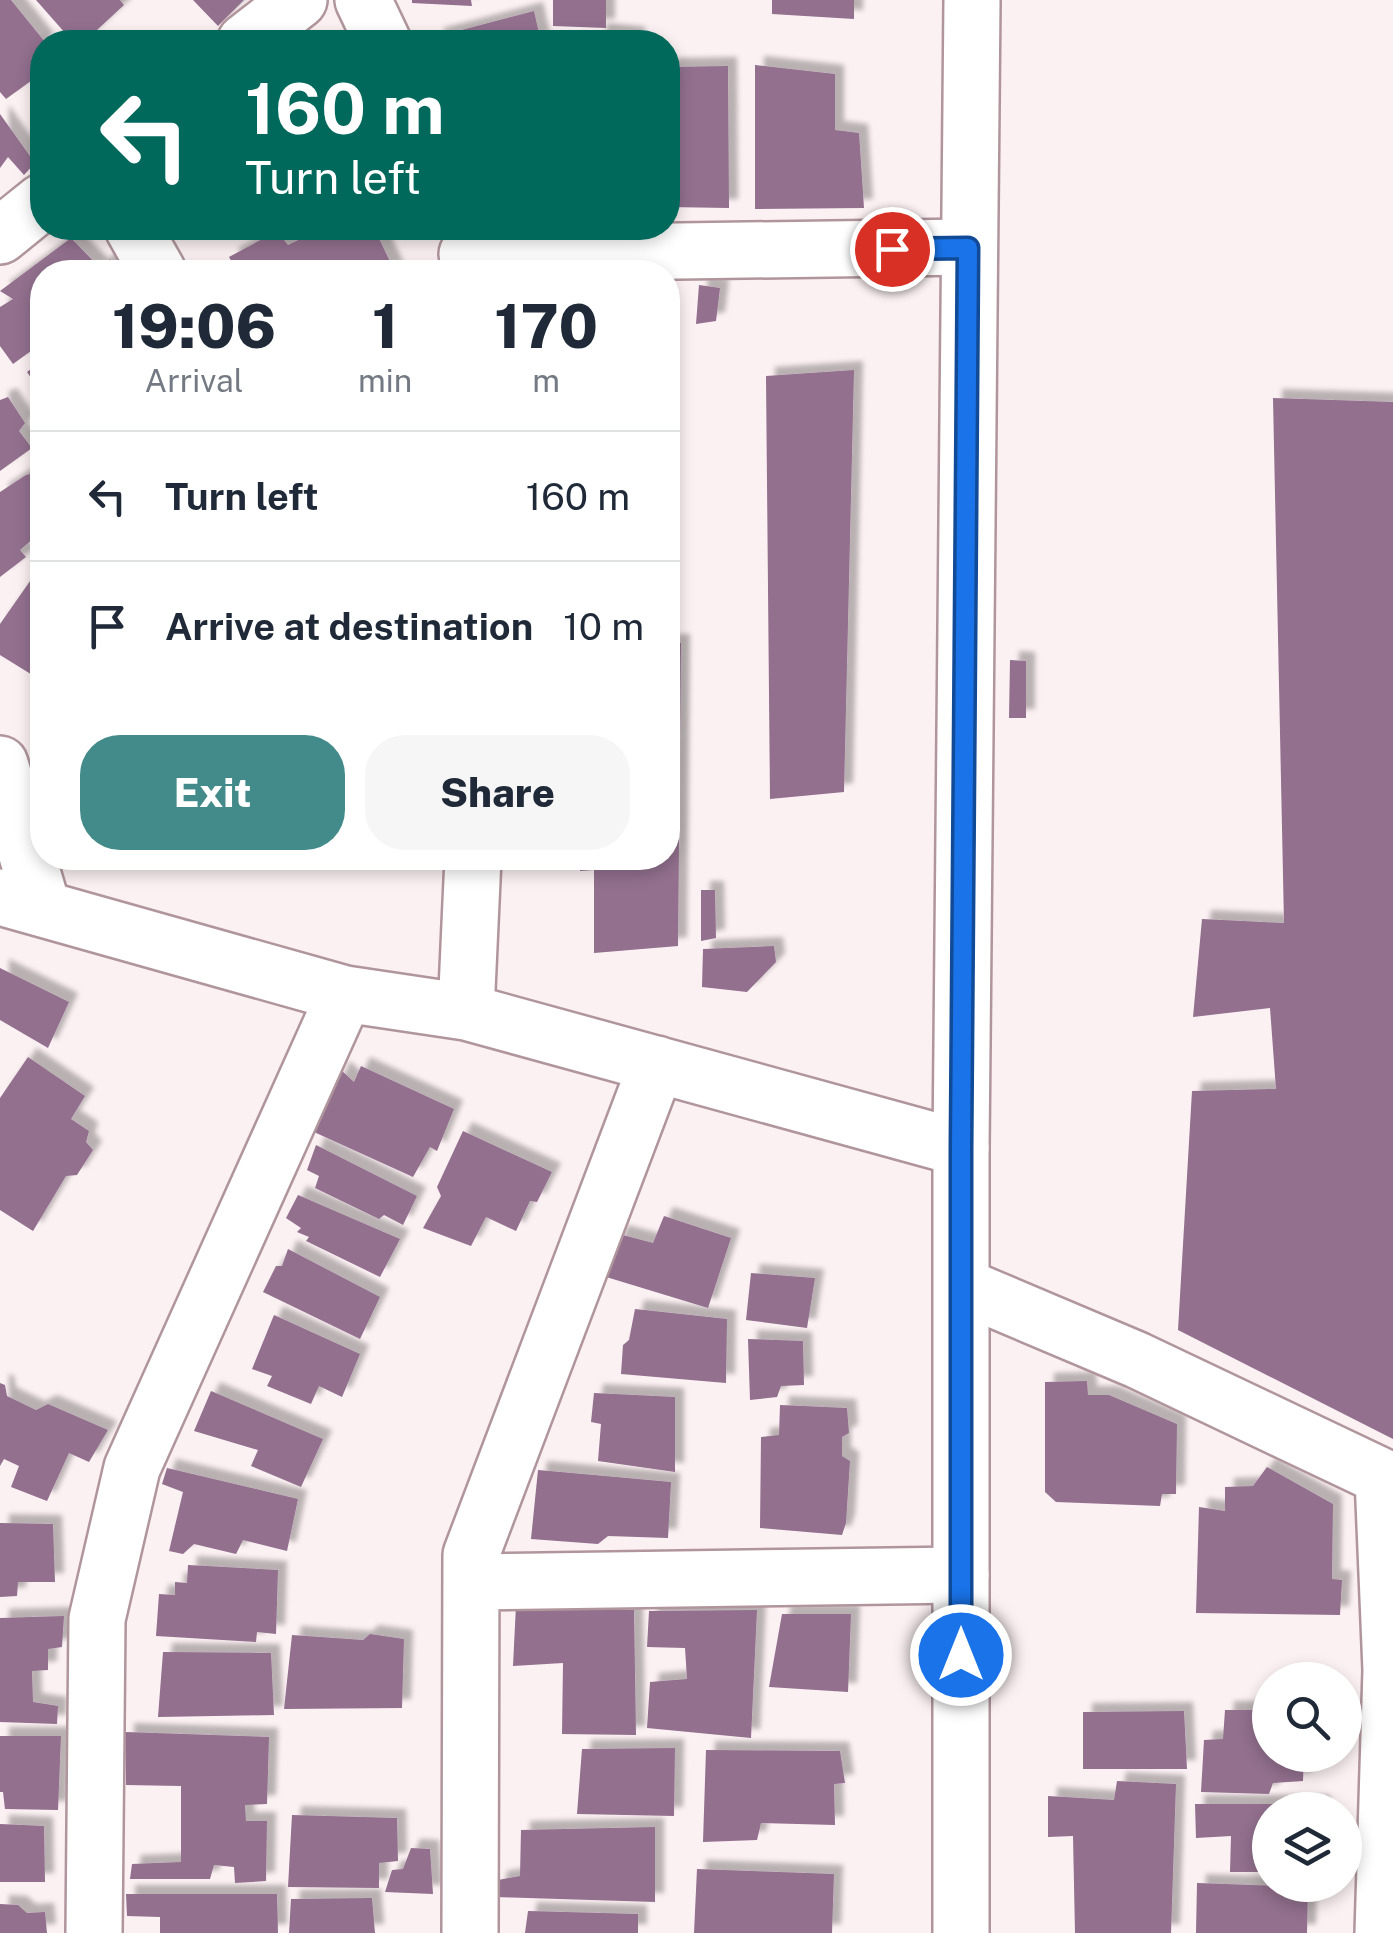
<!DOCTYPE html>
<html lang="en">
<head>
<meta charset="utf-8">
<style>
	:root { --surface:#fff; --page:#f6f6f7; --text:#1f2937; --muted:#747a83; --line:#e0e1e3; --accent:#438b8a }
	body { margin:0; font-family:"Public Sans",sans-serif; background:var(--page); color:var(--text); height:100vh; display:flex; flex-direction:column; font-size:38px; white-space:nowrap }
	* { box-sizing:border-box; margin:0 }
	p { font-size:32px; color:var(--muted) }
	.icon { flex:none; width:55px; height:55px; fill:none; stroke:currentColor; stroke-width:2; stroke-linecap:round; stroke-linejoin:round }
	.map { position:relative; flex:1; overflow:hidden }
	.details { position:absolute; left:30px; top:260px; width:650px; height:610px; display:flex; flex-direction:column; background:var(--surface); border-radius:40px; box-shadow:0 5px 15px #0003 }
	.details>* { flex:none }
	.guide { position:absolute; left:30px; top:30px; width:650px; height:210px; border-radius:40px; box-shadow:0 5px 15px #0003; background:#00695c; color:#fff; overflow:hidden }
	.fabs { position:absolute; left:1252px; top:1662px; display:grid; gap:20px }
	.fabs a { display:grid; place-items:center; width:110px; height:110px; border-radius:50%; background:var(--surface); box-shadow:0 5px 15px #0003; font-size:50px }
	.pin { position:absolute; display:grid; place-items:center; width:85px; height:85px; color:#fff; margin:-42px; border:5px solid #fff; border-radius:50%; box-shadow:0 2px 10px #0007 }
	.me { position:absolute; width:110px; margin:-55px; rotate:0deg; stroke-linejoin:round; filter:drop-shadow(0 0 8px #0008) }
	.turn { display:flex; align-items:center; gap:35px; height:210px; padding:0 50px; font-size:45px }
	.turn .icon { width:130px; height:130px; stroke-width:2.5 }
	.turn b { display:block; font-size:70px; line-height:85px }
	.eta { display:flex; justify-content:space-evenly; align-items:center; height:170px; text-align:center }
	.eta b { font-size:60px; font-weight:800; line-height:70px }
	.action { display:flex; gap:20px; margin-top:auto; padding:20px 50px }
	.action a { flex:1; height:115px; border-radius:40px; background:var(--accent); color:#fff; font-size:40px; font-weight:800; line-height:115px; text-align:center }
	.action a+a { background:var(--page); color:var(--text) }
	ul { padding:0; list-style:none }
	li { display:flex; align-items:center; gap:30px; height:130px; padding:0 50px; border-top:2px solid var(--line) }
	li div { flex:1 }
	li b { display:block; font-size:38px }
	li em { font-style:normal }
	.map>svg:first-child { display:block }
	.building { fill:#926f8e; filter:url(#shadow) }
	.lines { fill:none; stroke-linecap:round; stroke-linejoin:round }
	.street-casing { stroke:#b0969c; stroke-width:60 }
	.secondary-casing { stroke:#b0969c; stroke-width:60 }
	.street { stroke:#fff; stroke-width:55 }
	.secondary { stroke:#fff; stroke-width:55 }
	.route-casing { stroke:#114b97; stroke-width:25 }
	.route { stroke:#1a73e8; stroke-width:18 }
</style>
</head>
<body>
<div class="map">
<svg width="1393" height="1933" viewBox="0 0 1393 1933">
	<defs>
		<filter id="shadow"><feDropShadow dx="9" dy="-9" stdDeviation="2.5" flood-color="#0004"/></filter>
	</defs>
	<rect width="100%" height="100%" fill="#fbf0f2"/>
	<!-- building -->
	<path class="building" d="M 0,0 L 11,0 L 45,42 L 42,42 L 42,86 L 35,78 L 6,99 L 0,92 Z
		M 36,0 L 120,0 L 124,5 L 84,42 L 73,42 Z
		M 193,0 L 244,0 L 218,26 Z
		M 412,0 L 471,0 L 472,6 L 412,3 Z
		M 553,0 L 606,0 L 606,28 L 553,26 Z
		M 772,0 L 854,0 L 854,19 L 772,14 Z
		M 534,11 L 541,42 L 436,42 L 435,37 Z
		M 598,32 L 636,36 L 636,42 L 597,42 Z
		M 755,65 L 835,74 L 835,130 L 859,133 L 864,208 L 755,209 Z
		M 728,66 L 729,208 L 668,207 L 668,67 Z
		M 0,114 L 35,163 L 24,175 L 8,157 L 0,168 Z
		M 323,228 L 374,228 L 395,272 L 238,272 L 229,257 L 277,231 L 288,245 Z
		M 71,238 L 100,268 L 110,259 L 120,272 L 42,272 L 42,343 L 13,364 L 0,346 L 0,307 L 13,299 L 0,291 Z
		M 699,285 L 720,288 L 716,321 L 696,324 Z
		M 42,360 L 42,394 L 27,372 Z
		M 854,370 L 844,792 L 770,799 L 766,376 Z
		M 8,397 L 25,423 L 19,431 L 32,448 L 0,471 L 0,400 Z
		M 1273,398 L 1393,402 L 1393,1439 L 1178,1330 L 1192,1091 L 1276,1089 L 1270,1008 L 1193,1017 L 1202,919 L 1284,923 Z
		M 42,471 L 42,531 L 20,550 L 26,557 L 0,577 L 0,492 L 26,475 Z
		M 42,564 L 42,681 L 0,655 L 0,624 Z
		M 668,643 L 681,643 L 678,946 L 594,953 L 594,870 L 580,871 L 580,858 L 668,858 Z
		M 1010,660 L 1026,661 L 1026,718 L 1009,718 Z
		M 701,890 L 715,890 L 716,938 L 701,941 Z
		M 774,946 L 776,962 L 747,992 L 702,987 L 703,949 Z
		M 0,968 L 69,1002 L 48,1048 L 0,1020 Z
		M 28,1057 L 85,1096 L 71,1119 L 89,1131 L 86,1142 L 93,1150 L 77,1175 L 66,1176 L 33,1231 L 0,1210 L 0,1098 Z
		M 361,1066 L 454,1109 L 437,1151 L 430,1147 L 413,1177 L 314,1132 L 341,1070 L 354,1082 Z
		M 463,1131 L 552,1172 L 537,1202 L 530,1201 L 516,1231 L 486,1217 L 471,1246 L 423,1228 L 441,1196 L 437,1187 Z
		M 316,1145 L 417,1196 L 403,1225 L 384,1215 L 379,1219 L 315,1188 L 319,1176 L 307,1170 Z
		M 298,1195 L 400,1239 L 380,1277 L 306,1241 L 309,1237 L 297,1232 L 301,1228 L 286,1218 Z
		M 664,1216 L 731,1238 L 708,1308 L 603,1276 L 619,1234 L 653,1243 Z
		M 288,1249 L 380,1297 L 360,1339 L 263,1292 L 276,1266 L 282,1266 Z
		M 751,1273 L 815,1278 L 807,1328 L 746,1320 Z
		M 635,1309 L 727,1319 L 726,1383 L 621,1374 L 623,1345 L 629,1340 Z
		M 274,1315 L 360,1354 L 342,1397 L 319,1386 L 311,1404 L 267,1386 L 272,1376 L 252,1369 Z
		M 748,1339 L 803,1341 L 804,1385 L 781,1386 L 777,1397 L 750,1400 Z
		M 1087,1381 L 1088,1395 L 1109,1395 L 1177,1424 L 1176,1494 L 1162,1494 L 1160,1506 L 1056,1502 L 1045,1492 L 1045,1382 Z
		M 0,1383 L 5,1385 L 7,1396 L 36,1410 L 48,1404 L 108,1430 L 89,1462 L 69,1453 L 47,1501 L 11,1487 L 19,1466 L 4,1459 L 0,1466 Z
		M 211,1391 L 323,1439 L 301,1487 L 251,1466 L 258,1450 L 194,1431 Z
		M 594,1393 L 675,1397 L 675,1472 L 598,1461 L 601,1424 L 591,1422 Z
		M 780,1405 L 847,1408 L 849,1433 L 842,1437 L 842,1456 L 850,1461 L 846,1523 L 842,1535 L 760,1528 L 761,1437 L 779,1435 Z
		M 1267,1467 L 1333,1504 L 1332,1579 L 1342,1580 L 1340,1615 L 1196,1613 L 1199,1507 L 1225,1511 L 1225,1487 L 1253,1486 Z
		M 167,1468 L 298,1499 L 287,1551 L 243,1540 L 236,1554 L 194,1544 L 183,1554 L 169,1551 L 183,1492 L 162,1484 Z
		M 538,1470 L 671,1482 L 668,1538 L 608,1536 L 598,1544 L 531,1539 Z
		M 0,1523 L 53,1524 L 55,1582 L 18,1582 L 17,1596 L 0,1597 Z
		M 188,1565 L 278,1570 L 276,1634 L 257,1632 L 256,1642 L 156,1636 L 159,1594 L 175,1595 L 175,1582 L 187,1583 Z
		M 516,1605 L 634,1610 L 636,1735 L 562,1734 L 563,1663 L 513,1666 Z
		M 757,1610 L 751,1738 L 647,1728 L 650,1682 L 687,1679 L 685,1648 L 647,1647 L 649,1611 Z
		M 782,1614 L 851,1614 L 848,1692 L 769,1687 Z
		M 64,1616 L 62,1647 L 48,1649 L 48,1670 L 32,1671 L 33,1702 L 58,1706 L 57,1724 L 0,1722 L 0,1618 Z
		M 370,1634 L 404,1639 L 402,1708 L 284,1709 L 292,1635 L 363,1640 Z
		M 163,1652 L 271,1653 L 274,1715 L 158,1717 Z
		M 1225,1710 L 1270,1710 L 1270,1755 L 1304,1755 L 1303,1781 L 1273,1783 L 1269,1794 L 1201,1792 L 1204,1740 L 1223,1739 Z
		M 1184,1711 L 1187,1769 L 1083,1769 L 1083,1712 Z
		M 125,1732 L 269,1737 L 267,1804 L 245,1805 L 246,1821 L 267,1821 L 266,1881 L 235,1883 L 234,1867 L 214,1865 L 210,1879 L 130,1879 L 132,1864 L 181,1862 L 181,1786 L 126,1785 Z
		M 0,1736 L 61,1736 L 58,1810 L 5,1809 L 3,1792 L 0,1792 Z
		M 675,1748 L 674,1816 L 577,1814 L 582,1749 Z
		M 706,1750 L 840,1751 L 845,1783 L 834,1784 L 835,1825 L 761,1823 L 757,1840 L 703,1842 Z
		M 1117,1781 L 1176,1784 L 1171,1933 L 1075,1933 L 1073,1836 L 1048,1837 L 1048,1796 L 1114,1800 Z
		M 1195,1804 L 1321,1804 L 1322,1810 L 1270,1810 L 1270,1872 L 1230,1872 L 1231,1836 L 1196,1838 Z
		M 292,1815 L 397,1818 L 398,1861 L 379,1863 L 379,1888 L 288,1887 Z
		M 0,1824 L 44,1826 L 45,1882 L 0,1882 Z
		M 655,1827 L 655,1902 L 496,1897 L 498,1880 L 520,1876 L 521,1830 Z
		M 411,1848 L 430,1849 L 433,1894 L 385,1892 L 392,1870 L 403,1869 Z
		M 697,1869 L 834,1874 L 832,1933 L 694,1933 Z
		M 1197,1883 L 1308,1887 L 1307,1933 L 1196,1933 Z
		M 126,1894 L 277,1894 L 278,1933 L 160,1933 L 160,1917 L 127,1916 Z
		M 372,1898 L 375,1933 L 289,1933 L 291,1899 Z
		M 0,1904 L 18,1905 L 27,1913 L 45,1912 L 47,1933 L 0,1933 Z
		M 528,1911 L 638,1914 L 638,1933 L 525,1933 Z"/>
	<g class="lines">
		<!-- street casing -->
		<g class="street-casing">
			<path id="street" d="M 363,0 L 383,42
				M 245,42 L 299,0
				M 133,228 L 158,272
				M 0,236 L 42,202
				M 467,254 L 968,247
				M 0,764 L 43,909
				M 0,897 L 345,994 L 466,1012 L 961,1148
				M 466,1012 L 473,858
				M 962,1286 L 1137,1360 L 1383,1477 L 1391,1670 L 1383,1933
				M 472,1582 L 961,1575
				M 94,1933 L 97,1619 L 132,1468 L 345,994
				M 470,1933 L 471,1555 L 657,1064"/>
		</g>
		<!-- secondary casing -->
		<g class="secondary-casing">
			<path id="secondary" d="M 961,1933 L 961,1148 L 972,0"/>
		</g>
		<!-- street -->
		<use href="#street" class="street"/>
		<!-- secondary -->
		<use href="#secondary" class="secondary"/>
	</g>
	<g class="lines">
		<!-- route casing -->
		<g class="route-casing">
			<path id="route" d="M 892,249 L 968,248 L 961,1148 L 961,1655"/>
		</g>
		<!-- route -->
		<use href="#route" class="route"/>
	</g>
</svg>
<div class="fabs">
<a><svg class="icon" aria-label="search" viewBox="0 0 24 24"><circle cx="10" cy="10" r="6"/><path d="M15 15l6 6"/></svg></a>
<a><svg class="icon" aria-label="layers" viewBox="0 0 24 24"><path d="M12 4l9 5-9 5-9-5zM3 14l9 5 9-5"/></svg></a>
</div>
<div class="pin" style="left:892px;top:249px;background:#d93025"><svg class="icon" aria-label="arrive" viewBox="0 0 24 24"><path d="M6 21V4h12l-3 4 3 4H6"/></svg></div>
<svg class="me" style="left:961px;top:1655px" viewBox="-20 -20 40 40"><circle r="17" fill="#1a73e8" stroke="#fff" stroke-width="3"/><path d="M0-11L8 9 0 5-8 9z" fill="#fff"/></svg>
<div class="guide">
<div class="turn"><svg class="icon" aria-label="left" viewBox="0 0 24 24"><path d="M17 20v-9H6M10 6l-5 5 5 5"/></svg><div><b>160 m</b>Turn left</div></div>
</div>
<section class="details">
<div class="eta">
<div><b>19:06</b><p>Arrival</p></div>
<div><b>1</b><p>min</p></div>
<div><b>170</b><p>m</p></div>
</div>
<ul>
<li><svg class="icon" aria-label="left" viewBox="0 0 24 24"><path d="M17 20v-9H6M10 6l-5 5 5 5"/></svg><div><b>Turn left</b></div><em>160 m</em></li>
<li><svg class="icon" aria-label="arrive" viewBox="0 0 24 24"><path d="M6 21V4h12l-3 4 3 4H6"/></svg><div><b>Arrive at destination</b></div><em>10 m</em></li>
</ul>
<div class="action"><a>Exit</a><a>Share</a></div>
</section>
</div>
</body>
</html>
